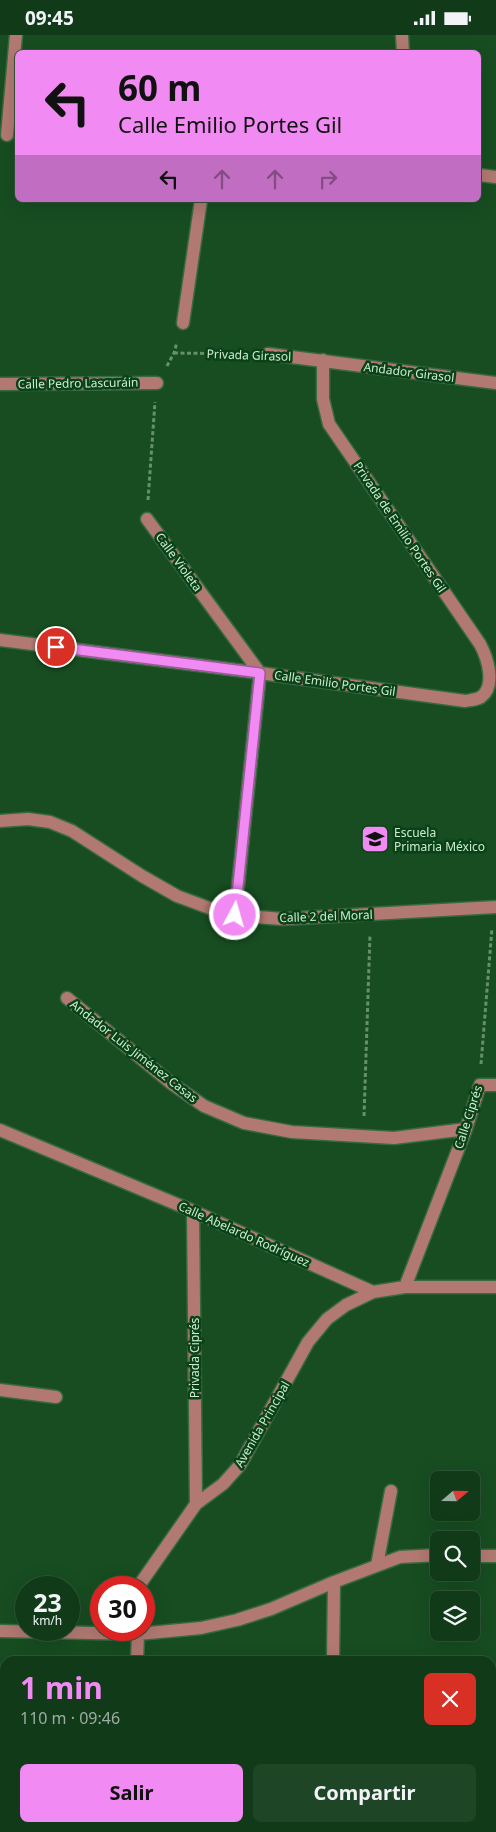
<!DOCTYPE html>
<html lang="es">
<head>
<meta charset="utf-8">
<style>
	:root { --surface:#113a19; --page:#1e4526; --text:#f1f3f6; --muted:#9cada2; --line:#305438; --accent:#f28af3 }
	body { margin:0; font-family:"Noto Sans",sans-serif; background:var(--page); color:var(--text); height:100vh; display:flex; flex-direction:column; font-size:19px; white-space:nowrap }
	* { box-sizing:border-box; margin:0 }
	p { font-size:16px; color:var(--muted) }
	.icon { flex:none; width:28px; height:28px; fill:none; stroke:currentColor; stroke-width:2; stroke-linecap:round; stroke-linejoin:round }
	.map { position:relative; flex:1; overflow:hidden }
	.side { position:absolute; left:0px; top:1621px; width:496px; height:176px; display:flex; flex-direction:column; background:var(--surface); border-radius:15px 15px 0 0; box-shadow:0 5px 20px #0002,0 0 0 1px var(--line) }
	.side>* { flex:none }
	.guide { position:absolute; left:15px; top:15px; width:466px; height:152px; border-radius:8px; box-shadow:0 5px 20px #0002,0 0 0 1px var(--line); background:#f28af3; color:#111; overflow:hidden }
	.needle { width:32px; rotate:70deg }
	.controls { position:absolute; left:430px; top:1436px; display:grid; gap:10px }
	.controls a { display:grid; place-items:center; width:50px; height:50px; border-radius:8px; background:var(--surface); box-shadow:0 5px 20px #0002,0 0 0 1px var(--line); font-size:25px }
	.speed { position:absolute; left:15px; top:1541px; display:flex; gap:10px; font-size:25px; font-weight:700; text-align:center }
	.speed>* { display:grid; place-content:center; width:65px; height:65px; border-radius:50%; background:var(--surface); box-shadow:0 5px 20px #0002,0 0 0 1px var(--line); line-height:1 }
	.speed small { font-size:12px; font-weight:400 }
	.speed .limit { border:8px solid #d22; background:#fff; color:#111 }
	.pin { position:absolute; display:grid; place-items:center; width:42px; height:42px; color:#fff; margin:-21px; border:2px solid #fff; border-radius:50%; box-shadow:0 1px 5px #0007 }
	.me { position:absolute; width:55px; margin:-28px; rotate:6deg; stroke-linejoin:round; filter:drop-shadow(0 0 4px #0008) }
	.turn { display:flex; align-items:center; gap:18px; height:105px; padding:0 20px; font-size:22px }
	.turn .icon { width:65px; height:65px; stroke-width:2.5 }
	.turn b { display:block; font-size:35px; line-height:42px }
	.lanes { display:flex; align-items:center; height:48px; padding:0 20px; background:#0003; justify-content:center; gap:25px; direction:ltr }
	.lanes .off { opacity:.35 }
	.round { display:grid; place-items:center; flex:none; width:52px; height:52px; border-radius:8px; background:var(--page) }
	.headline { display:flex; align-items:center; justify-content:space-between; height:85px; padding:0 20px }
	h1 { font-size:30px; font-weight:700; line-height:38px; color:var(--accent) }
	.action { display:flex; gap:10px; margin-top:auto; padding:10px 20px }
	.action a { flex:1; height:58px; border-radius:8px; background:var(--accent); color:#111; font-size:20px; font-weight:700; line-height:58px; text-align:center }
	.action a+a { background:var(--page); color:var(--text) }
	.status { display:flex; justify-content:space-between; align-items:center; height:35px; padding:0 25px; background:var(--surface); direction:ltr }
	.status svg { height:14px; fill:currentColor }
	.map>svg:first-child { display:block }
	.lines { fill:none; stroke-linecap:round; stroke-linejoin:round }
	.minor-casing { stroke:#386a41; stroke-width:15 }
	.path { stroke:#65906b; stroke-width:3; stroke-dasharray:4 2.5; stroke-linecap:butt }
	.minor { stroke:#b17972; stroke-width:12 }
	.route-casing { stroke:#9d5a9e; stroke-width:12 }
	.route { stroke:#f28af3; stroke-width:9 }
	.labels { text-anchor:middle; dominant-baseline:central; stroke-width:5; stroke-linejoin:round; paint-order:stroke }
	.street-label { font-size:12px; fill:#cfecd1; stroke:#084216 }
	.poi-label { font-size:12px; fill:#cfecd1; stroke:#084216; text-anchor:start }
</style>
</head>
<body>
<div class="status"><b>09:45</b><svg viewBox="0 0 49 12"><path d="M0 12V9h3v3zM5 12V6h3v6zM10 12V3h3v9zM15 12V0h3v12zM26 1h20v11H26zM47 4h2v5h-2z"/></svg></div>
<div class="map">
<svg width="496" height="1797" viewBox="0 0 496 1797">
	<rect width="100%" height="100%" fill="#174d21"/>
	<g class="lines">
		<!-- minor casing -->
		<g class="minor-casing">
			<path id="minor" d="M 402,0 L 403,18
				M 7,100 L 16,0
				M 479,140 L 496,142
				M 183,288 L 201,165
				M 268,319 L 496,348
				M 0,349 L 157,348
				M 147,484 L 260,638 L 235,880
				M 0,605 L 260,638 L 465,666 C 470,665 476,665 481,662 C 496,651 488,624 480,609 L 329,389 L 323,364 L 323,325
				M 0,786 L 28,784 L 50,787 L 72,796 L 142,841 L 177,861 L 212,874 L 235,880 L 282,884 L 496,872
				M 67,963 L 171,1048 L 204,1071 L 244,1088 L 292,1097 L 394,1103 L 466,1094
				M 0,1095 L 193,1176 L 373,1257 L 405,1252 L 496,1252
				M 193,1176 L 196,1469
				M 405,1252 L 466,1094 L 480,1050 L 496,1050
				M 0,1355 L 56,1362
				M 471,1521 L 496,1521
				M 377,1530 L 391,1456
				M 138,1552 L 196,1469 L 223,1449 L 240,1430 L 308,1307 L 327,1284 L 346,1270 L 373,1257
				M 0,1596 L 138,1599 L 201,1593 L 237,1585 L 271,1574 L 334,1547 L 400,1522 L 439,1520
				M 137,1626 L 138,1599
				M 333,1626 L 334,1547
				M 127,1797 L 127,1792
				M 331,1797 L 331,1792"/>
		</g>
		<!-- path -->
		<path class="path" d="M 174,318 L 248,319
			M 167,331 L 174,318 L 177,307
			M 148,465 L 155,367
			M 481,1029 L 492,893
			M 364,1081 L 370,900"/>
		<!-- minor -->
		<use href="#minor" class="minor"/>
	</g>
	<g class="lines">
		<!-- route casing -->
		<g class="route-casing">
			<path id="route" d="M 56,612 L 260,638 L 235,880"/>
		</g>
		<!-- route -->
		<use href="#route" class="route"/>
	</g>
	<!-- icons -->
	<defs>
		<g id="school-square" transform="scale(1.4375)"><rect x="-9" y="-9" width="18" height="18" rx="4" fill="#f28af3" stroke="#084216"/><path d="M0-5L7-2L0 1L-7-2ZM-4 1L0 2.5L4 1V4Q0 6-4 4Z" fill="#111"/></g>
	</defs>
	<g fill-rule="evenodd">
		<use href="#school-square" x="375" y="804"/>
	</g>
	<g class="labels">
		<!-- street labels -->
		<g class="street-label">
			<text transform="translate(249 320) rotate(2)">Privada Girasol</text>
			<text transform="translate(409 337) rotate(7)">Andador Girasol</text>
			<text transform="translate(78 348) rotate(-1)">Calle Pedro Lascuráin</text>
			<text transform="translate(400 492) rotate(56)">Privada de Emilio Portes Gil</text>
			<text transform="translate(179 527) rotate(54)">Calle Violeta</text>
			<text transform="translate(335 648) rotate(8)">Calle Emilio Portes Gil</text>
			<text transform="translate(326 881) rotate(-2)">Calle 2 del Moral</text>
			<text transform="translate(134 1016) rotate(38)">Andador Luis Jiménez Casas</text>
			<text transform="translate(468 1082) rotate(-72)">Calle Ciprés</text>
			<text transform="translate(244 1199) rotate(24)">Calle Abelardo Rodríguez</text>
			<text transform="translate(194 1323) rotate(-90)">Privada Ciprés</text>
			<text transform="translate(262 1389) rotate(-60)">Avenida Principal</text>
		</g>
		<!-- poi labels -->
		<g class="poi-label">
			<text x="394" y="797">Escuela<tspan x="394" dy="14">Primaria México</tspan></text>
		</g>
	</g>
</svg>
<div class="controls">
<a><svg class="needle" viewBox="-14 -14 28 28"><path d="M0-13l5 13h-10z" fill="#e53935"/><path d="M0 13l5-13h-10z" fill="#9cada2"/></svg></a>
<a><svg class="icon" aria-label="search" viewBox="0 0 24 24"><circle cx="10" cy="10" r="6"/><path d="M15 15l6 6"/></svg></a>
<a><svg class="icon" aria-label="layers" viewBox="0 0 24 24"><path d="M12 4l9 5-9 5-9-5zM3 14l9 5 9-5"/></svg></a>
</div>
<div class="speed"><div>23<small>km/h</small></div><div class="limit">30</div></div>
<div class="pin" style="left:56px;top:612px;background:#d93025"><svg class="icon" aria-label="arrive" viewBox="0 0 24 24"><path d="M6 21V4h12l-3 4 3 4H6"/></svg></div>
<svg class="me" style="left:235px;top:880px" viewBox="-20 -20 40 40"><circle r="17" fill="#f28af3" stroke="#fff" stroke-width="3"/><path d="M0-11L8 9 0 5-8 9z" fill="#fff"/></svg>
<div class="guide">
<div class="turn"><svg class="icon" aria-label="left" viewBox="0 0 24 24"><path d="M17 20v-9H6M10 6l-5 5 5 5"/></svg><div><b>60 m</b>Calle Emilio Portes Gil</div></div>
<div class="lanes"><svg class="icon" aria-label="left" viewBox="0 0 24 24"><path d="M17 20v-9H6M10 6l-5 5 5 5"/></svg><svg class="icon off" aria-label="ahead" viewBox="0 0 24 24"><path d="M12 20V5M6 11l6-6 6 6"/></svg><svg class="icon off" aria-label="ahead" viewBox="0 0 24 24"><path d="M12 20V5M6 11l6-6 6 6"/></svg><svg class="icon off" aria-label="right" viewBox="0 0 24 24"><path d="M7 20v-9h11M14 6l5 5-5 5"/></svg></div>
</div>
<section class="side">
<div class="headline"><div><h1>1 min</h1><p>110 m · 09:46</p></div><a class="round" style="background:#d93025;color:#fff"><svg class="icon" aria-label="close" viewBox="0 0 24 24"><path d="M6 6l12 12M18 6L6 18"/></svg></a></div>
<div class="action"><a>Salir</a><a>Compartir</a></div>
</section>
</div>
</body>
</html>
